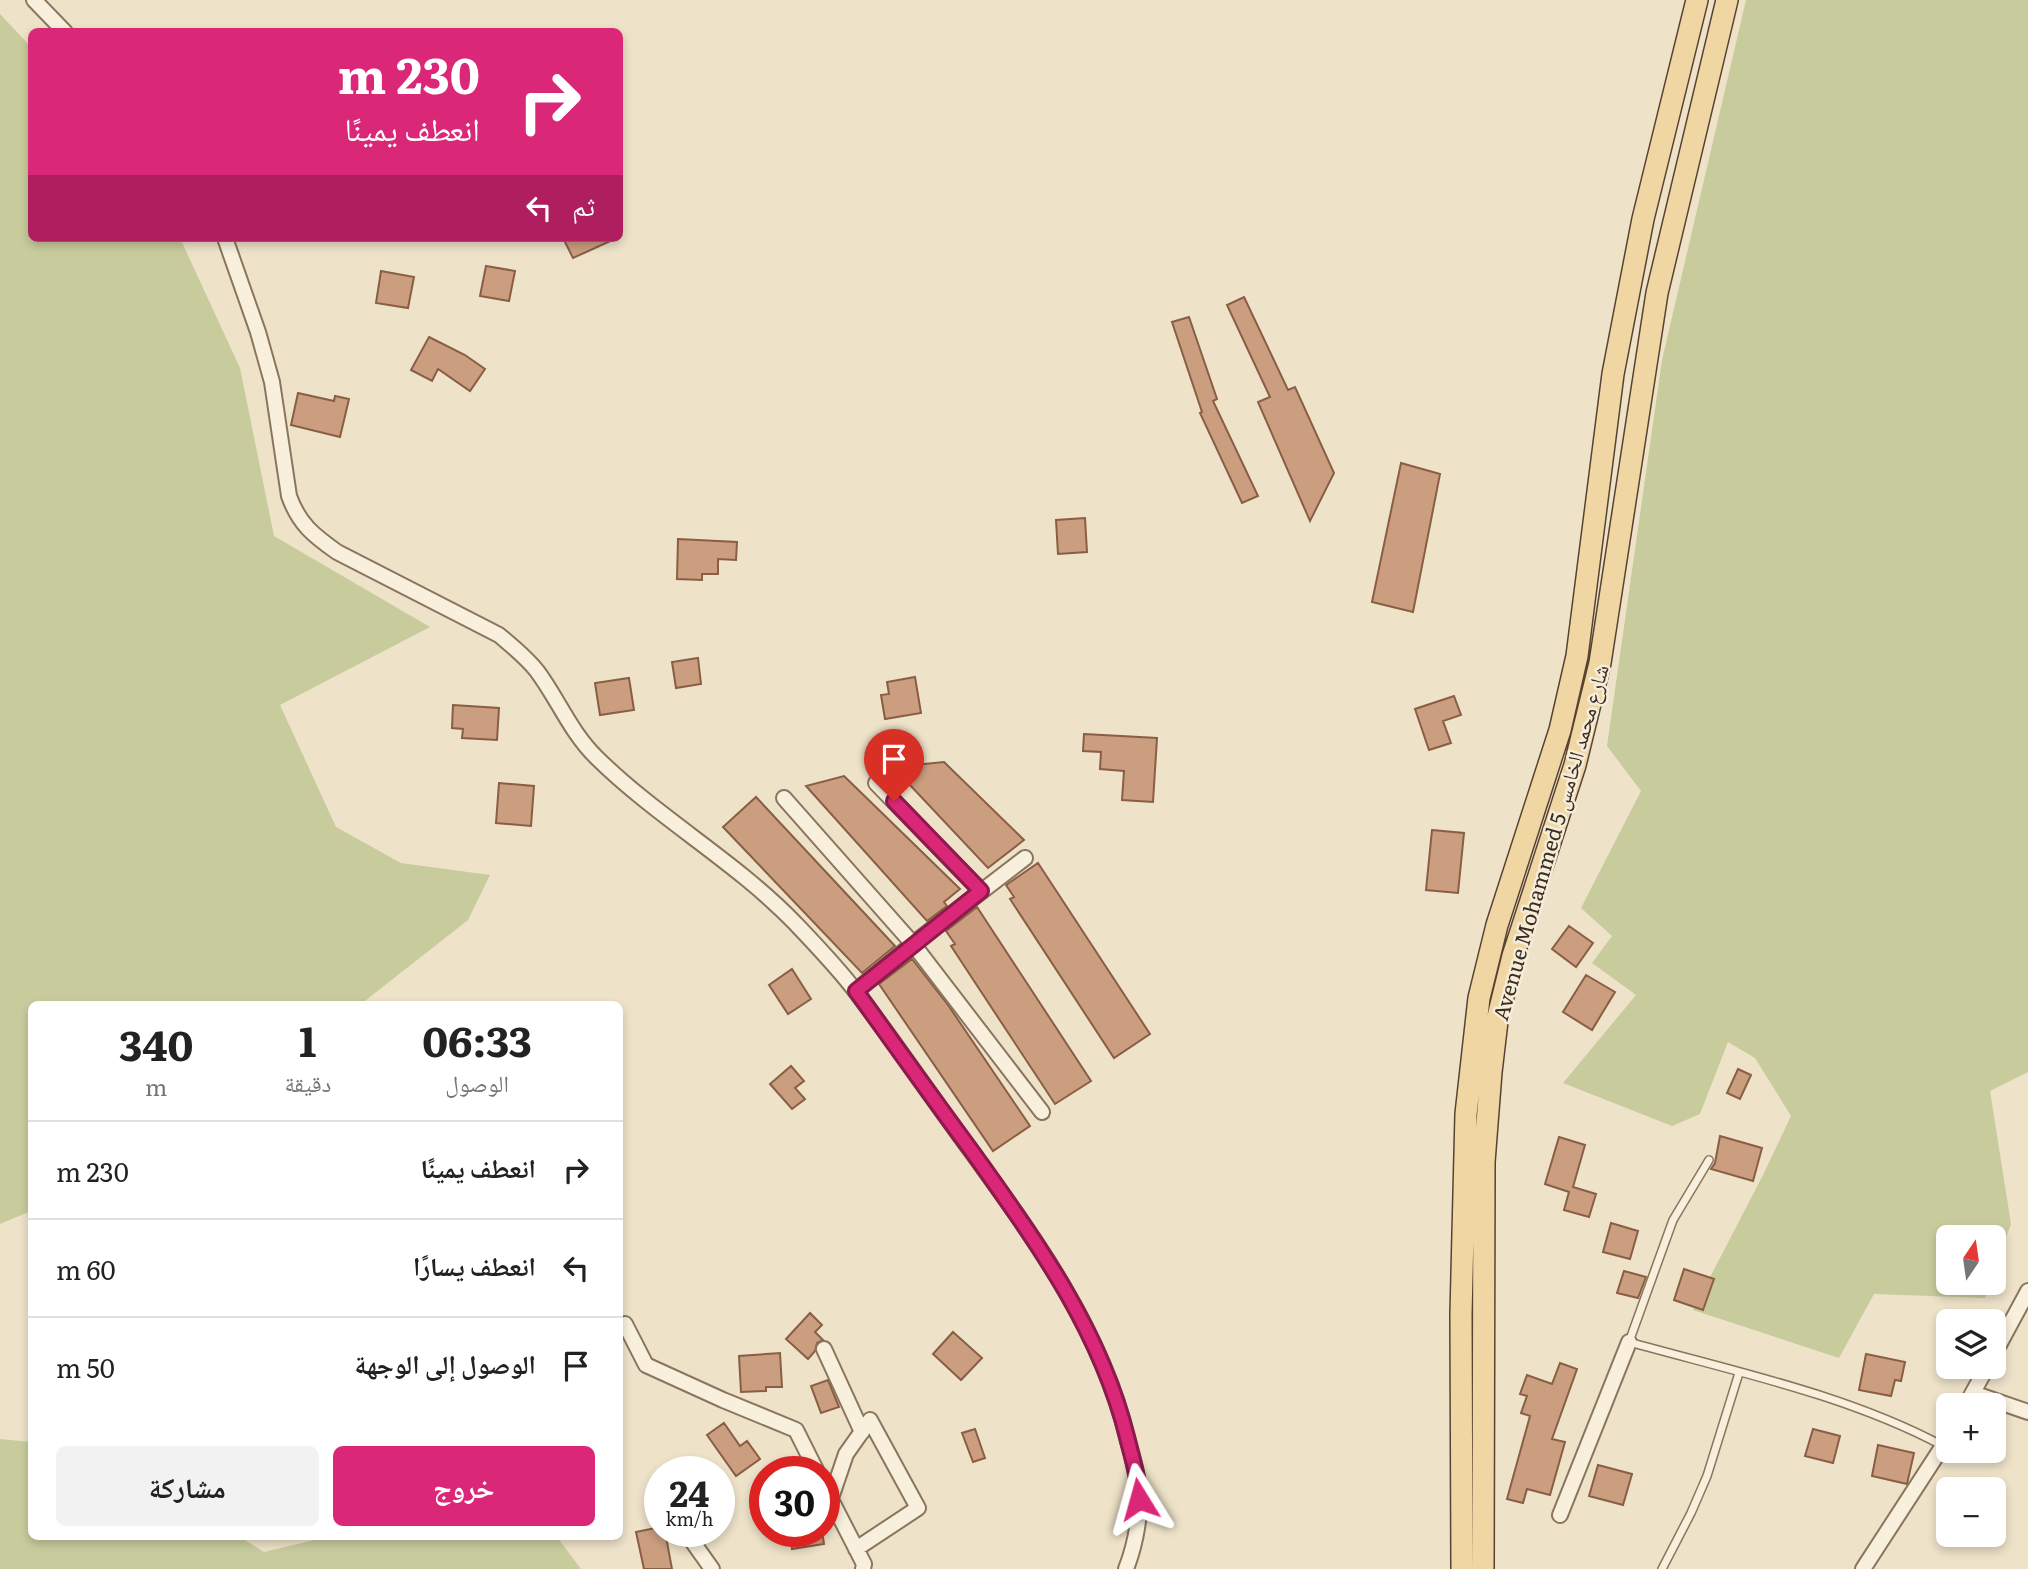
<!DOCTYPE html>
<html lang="ar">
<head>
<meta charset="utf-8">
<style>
	:root { --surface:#fff; --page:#f2f2f2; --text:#222; --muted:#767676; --line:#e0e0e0; --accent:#db2777 }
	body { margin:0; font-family:Literata,"Noto Naskh Arabic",serif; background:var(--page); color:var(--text); direction:rtl; height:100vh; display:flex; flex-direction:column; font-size:26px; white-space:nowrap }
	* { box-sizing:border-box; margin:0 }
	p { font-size:23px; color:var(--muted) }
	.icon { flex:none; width:38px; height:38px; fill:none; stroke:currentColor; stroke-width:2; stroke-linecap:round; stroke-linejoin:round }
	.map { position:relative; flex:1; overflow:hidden; direction:ltr }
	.drawer { position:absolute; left:28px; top:1001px; width:595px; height:539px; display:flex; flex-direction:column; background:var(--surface); border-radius:10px; box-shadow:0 4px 10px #0003; direction:rtl }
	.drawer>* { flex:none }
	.banner { position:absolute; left:28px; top:28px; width:595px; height:214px; border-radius:10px; box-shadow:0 4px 10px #0003; direction:rtl; background:#db2777; color:#fff; overflow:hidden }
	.needle { width:46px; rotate:13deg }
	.tools { position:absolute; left:1936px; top:1225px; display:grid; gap:14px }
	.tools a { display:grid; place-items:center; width:70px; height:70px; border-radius:10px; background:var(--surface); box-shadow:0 4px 10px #0003; font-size:35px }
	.speed { position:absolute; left:644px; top:1456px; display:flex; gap:14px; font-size:35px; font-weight:700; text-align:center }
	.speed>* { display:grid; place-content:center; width:91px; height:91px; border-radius:50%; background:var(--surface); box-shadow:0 4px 10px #0003; line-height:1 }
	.speed small { font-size:18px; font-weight:400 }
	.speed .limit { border:10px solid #d22; background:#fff; color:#111 }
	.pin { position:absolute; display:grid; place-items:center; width:60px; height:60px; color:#fff; margin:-72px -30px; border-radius:50% 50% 50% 0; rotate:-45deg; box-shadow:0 0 7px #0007 }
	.pin .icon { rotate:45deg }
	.me { position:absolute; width:77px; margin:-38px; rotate:352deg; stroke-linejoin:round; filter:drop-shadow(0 0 5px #0008) }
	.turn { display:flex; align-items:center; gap:24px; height:147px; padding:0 28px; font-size:32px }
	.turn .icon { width:91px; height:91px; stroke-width:2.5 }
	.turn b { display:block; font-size:49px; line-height:60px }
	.then { display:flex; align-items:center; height:66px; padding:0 28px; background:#0003; gap:14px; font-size:26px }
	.eta { display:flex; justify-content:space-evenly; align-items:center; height:119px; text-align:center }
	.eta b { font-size:42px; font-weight:700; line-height:49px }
	.button { display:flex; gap:14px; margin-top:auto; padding:14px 28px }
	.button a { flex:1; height:80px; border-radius:10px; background:var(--accent); color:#fff; font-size:28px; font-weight:700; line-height:80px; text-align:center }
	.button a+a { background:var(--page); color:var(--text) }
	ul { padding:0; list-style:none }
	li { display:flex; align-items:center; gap:21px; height:98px; padding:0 28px; border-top:2px solid var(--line) }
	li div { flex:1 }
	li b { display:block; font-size:26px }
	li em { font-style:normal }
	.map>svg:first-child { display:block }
	.green { fill:#c8cc9d }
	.building { fill:#cb9e80; stroke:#895e44; stroke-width:2 }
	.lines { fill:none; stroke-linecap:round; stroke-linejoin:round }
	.lane-casing { stroke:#8a755e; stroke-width:10 }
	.street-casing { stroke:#8a755e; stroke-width:18 }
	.primary-casing { stroke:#584332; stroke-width:24 }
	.lane { stroke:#f8f0dd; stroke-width:7 }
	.street { stroke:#f8f0dd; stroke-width:14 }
	.primary { stroke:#efd6a3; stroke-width:21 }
	.route-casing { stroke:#8e194d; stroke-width:18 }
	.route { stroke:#db2777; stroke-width:12 }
	.labels { text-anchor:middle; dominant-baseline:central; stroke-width:5; stroke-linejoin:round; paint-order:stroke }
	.street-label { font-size:21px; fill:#3b2d21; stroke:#f5edd9 }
</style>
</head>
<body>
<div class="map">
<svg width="2028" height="1569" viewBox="0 0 2028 1569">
	<rect width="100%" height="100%" fill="#eee2c9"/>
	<!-- green -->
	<path class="green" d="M 1746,0 L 2028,0 L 2028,1072 L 1990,1091 L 2011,1224 L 1993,1274 L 1993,1237 L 1948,1237 L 1948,1283 L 1990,1283 L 1985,1298 L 1874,1294 L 1839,1358 L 1693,1310 L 1763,1175 L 1791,1116 L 1755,1058 L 1728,1042 L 1700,1114 L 1672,1126 L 1563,1083 L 1636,995 L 1592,963 L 1612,936 L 1581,908 L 1641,791 L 1607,746 L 1662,360 Z
		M 0,14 L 31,47 L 32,238 L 180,238 L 240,368 L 274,536 L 430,627 L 280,705 L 336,827 L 401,863 L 490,875 L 468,920 L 361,1004 L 32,1004 L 31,1211 L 0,1224 Z
		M 0,1439 L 31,1442 L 32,1536 L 240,1537 L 264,1552 L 331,1536 L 557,1537 L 581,1569 L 0,1569 Z"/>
	<!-- building -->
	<path class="building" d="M 563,238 L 617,238 L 573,258 Z
		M 486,266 L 515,271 L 509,301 L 480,296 Z
		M 381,271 L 414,277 L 408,308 L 376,303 Z
		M 1244,297 L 1288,390 L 1295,387 L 1334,473 L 1310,521 L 1258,402 L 1270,397 L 1227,305 Z
		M 1189,317 L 1217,399 L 1213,401 L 1258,496 L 1242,503 L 1200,413 L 1202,412 L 1172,322 Z
		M 429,337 L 465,355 L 485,369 L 470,391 L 438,369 L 432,381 L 411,370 Z
		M 298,393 L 334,401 L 335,396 L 349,399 L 340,437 L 291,425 Z
		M 1401,463 L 1440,474 L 1413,612 L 1372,602 Z
		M 1085,518 L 1087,552 L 1058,554 L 1056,520 Z
		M 678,539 L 737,542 L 736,560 L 718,559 L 718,574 L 702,574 L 702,580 L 677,579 Z
		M 698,658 L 701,684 L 676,688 L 672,662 Z
		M 915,677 L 921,713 L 885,719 L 881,695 L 889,694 L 887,682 Z
		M 629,678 L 634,710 L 600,715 L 595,683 Z
		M 1454,696 L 1461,715 L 1443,721 L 1451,743 L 1429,750 L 1415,709 Z
		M 453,705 L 499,708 L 497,740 L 462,738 L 463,729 L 452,728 Z
		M 1084,734 L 1157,738 L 1153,802 L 1122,800 L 1124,771 L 1100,769 L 1101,752 L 1083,751 Z
		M 944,762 L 1024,840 L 988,868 L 893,767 Z
		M 844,776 L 960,889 L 944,902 L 947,906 L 927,921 L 806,786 Z
		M 499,783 L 534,786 L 531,826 L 496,823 Z
		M 756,797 L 895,946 L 862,973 L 723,827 Z
		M 1432,830 L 1464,833 L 1458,893 L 1426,890 Z
		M 1038,863 L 1150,1034 L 1114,1058 L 1010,899 L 1014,897 L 1006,885 Z
		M 977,907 L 1091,1081 L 1055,1104 L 951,946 L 955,944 L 946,931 Z
		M 1569,926 L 1593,943 L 1576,967 L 1552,949 Z
		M 912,959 L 948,1005 L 1030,1126 L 993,1151 L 879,984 Z
		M 792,969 L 811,999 L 788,1014 L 769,985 Z
		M 1586,975 L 1615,992 L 1592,1030 L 1563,1012 Z
		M 791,1066 L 804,1081 L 795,1088 L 805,1099 L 792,1109 L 770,1084 Z
		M 1738,1069 L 1751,1075 L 1740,1099 L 1727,1093 Z
		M 1720,1136 L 1762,1148 L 1753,1181 L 1711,1169 L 1715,1163 Z
		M 1559,1137 L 1585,1145 L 1573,1187 L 1596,1194 L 1589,1217 L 1564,1210 L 1569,1192 L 1545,1184 Z
		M 1611,1223 L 1638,1231 L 1630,1259 L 1603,1252 Z
		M 1684,1269 L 1714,1279 L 1703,1310 L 1674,1300 Z
		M 1624,1271 L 1646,1277 L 1638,1298 L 1617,1293 Z
		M 810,1313 L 822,1325 L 815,1332 L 823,1340 L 817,1343 L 815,1351 L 808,1359 L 786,1339 Z
		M 953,1332 L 982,1358 L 961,1380 L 933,1354 Z
		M 780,1353 L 782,1387 L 766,1387 L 766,1391 L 741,1392 L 739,1356 Z
		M 1866,1354 L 1905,1362 L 1901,1381 L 1895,1380 L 1891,1396 L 1859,1390 Z
		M 1560,1363 L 1577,1369 L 1552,1439 L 1565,1442 L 1550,1495 L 1527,1489 L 1523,1503 L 1507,1499 L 1530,1416 L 1521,1413 L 1527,1396 L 1520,1394 L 1527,1375 L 1552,1384 Z
		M 828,1380 L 839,1407 L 821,1413 L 811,1386 Z
		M 724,1423 L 740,1446 L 747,1441 L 760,1459 L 736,1476 L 707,1435 Z
		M 975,1429 L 985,1458 L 973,1462 L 962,1433 Z
		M 1813,1429 L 1840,1436 L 1833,1463 L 1805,1456 Z
		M 1878,1445 L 1914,1453 L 1907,1484 L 1872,1476 Z
		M 1598,1465 L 1632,1474 L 1623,1505 L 1589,1496 Z
		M 660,1527 L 660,1531 L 665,1531 L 672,1569 L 644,1569 L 636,1532 Z
		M 789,1531 L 822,1531 L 824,1544 L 792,1549 Z"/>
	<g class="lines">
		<!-- lane casing -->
		<g class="lane-casing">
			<path id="lane" d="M 1709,1160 L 1673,1220 L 1629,1342 C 1733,1371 1848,1395 1943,1446
				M 1662,1569 L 1691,1513 L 1707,1476 L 1739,1373"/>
		</g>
		<!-- street casing -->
		<g class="street-casing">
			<path id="street" d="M 34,0 L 65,32
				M 225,238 L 258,332 L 272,382 L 289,496 C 299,524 313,535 337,552 L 499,635 C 512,646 526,657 537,671 C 558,699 571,733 597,758 C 658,818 735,861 795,923 C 816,945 839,969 857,993 C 889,1035 919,1079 950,1122 C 1021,1220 1098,1318 1127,1437 C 1131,1452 1136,1468 1138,1483 C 1142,1511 1136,1543 1126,1569
				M 876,783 L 981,891
				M 784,798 L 913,944 L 1042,1112
				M 856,991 L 913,944 L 1025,858
				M 625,1324 L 646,1365 L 723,1400 L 796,1430 L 817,1472
				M 824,1349 L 862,1432
				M 1993,1356 L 2028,1291
				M 1973,1393 L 2028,1412
				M 1966,1405 L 1987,1367
				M 824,1486 L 864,1564 L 863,1569
				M 831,1498 L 846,1454 L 870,1420 L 918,1508 L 856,1549
				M 1560,1515 L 1629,1342
				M 685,1531 L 712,1569
				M 1863,1569 L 1948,1438"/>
		</g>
		<!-- primary casing -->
		<g class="primary-casing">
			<path id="primary" d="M 1462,1569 L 1461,1314 L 1466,1114 L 1479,998 L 1497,925 L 1560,730 L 1577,656 L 1613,374 L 1643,219 L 1697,0
				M 1483,1569 L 1484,1162 L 1491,1072 L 1497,1021 L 1513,956 L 1575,765 L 1600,663 L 1657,293 L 1727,0"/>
		</g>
		<!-- lane -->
		<use href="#lane" class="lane"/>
		<!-- street -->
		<use href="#street" class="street"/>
		<!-- primary -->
		<use href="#primary" class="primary"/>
	</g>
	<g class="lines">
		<!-- route casing -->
		<g class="route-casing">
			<path id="route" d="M 894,801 L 981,891 L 856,991 C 895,1045 934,1100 974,1154 C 1037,1243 1100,1329 1127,1437 C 1132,1458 1139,1478 1139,1499"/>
		</g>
		<!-- route -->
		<use href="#route" class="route"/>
	</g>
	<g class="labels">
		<!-- street labels -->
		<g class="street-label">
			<text transform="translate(1549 842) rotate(-74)">Avenue Mohammed 5 شارع محمد الخامس</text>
		</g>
	</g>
</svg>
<div class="tools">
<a><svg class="needle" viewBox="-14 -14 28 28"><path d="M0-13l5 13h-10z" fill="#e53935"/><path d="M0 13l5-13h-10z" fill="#767676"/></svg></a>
<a><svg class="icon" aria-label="layers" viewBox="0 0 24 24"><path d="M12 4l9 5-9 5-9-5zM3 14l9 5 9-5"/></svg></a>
<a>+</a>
<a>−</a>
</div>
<div class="speed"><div>24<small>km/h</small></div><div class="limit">30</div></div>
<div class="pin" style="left:894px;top:801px;background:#d93025"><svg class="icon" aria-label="arrive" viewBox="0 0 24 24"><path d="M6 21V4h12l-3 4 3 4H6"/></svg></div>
<svg class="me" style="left:1139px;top:1499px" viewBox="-20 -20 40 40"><path d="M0-17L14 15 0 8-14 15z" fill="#db2777" stroke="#fff" stroke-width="4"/></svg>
<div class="banner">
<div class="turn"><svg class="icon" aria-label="right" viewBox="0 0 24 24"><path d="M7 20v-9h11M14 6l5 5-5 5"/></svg><div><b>230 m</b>انعطف يمينًا</div></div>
<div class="then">ثم<svg class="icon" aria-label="left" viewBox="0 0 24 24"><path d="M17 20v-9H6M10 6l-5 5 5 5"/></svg></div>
</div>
<section class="drawer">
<div class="eta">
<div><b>06:33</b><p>الوصول</p></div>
<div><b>1</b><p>دقيقة</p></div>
<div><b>340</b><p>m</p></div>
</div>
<ul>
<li><svg class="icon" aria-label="right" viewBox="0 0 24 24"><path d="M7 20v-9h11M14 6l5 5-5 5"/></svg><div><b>انعطف يمينًا</b></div><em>230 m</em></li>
<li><svg class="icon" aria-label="left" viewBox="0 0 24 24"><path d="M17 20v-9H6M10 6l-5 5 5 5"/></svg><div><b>انعطف يسارًا</b></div><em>60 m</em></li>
<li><svg class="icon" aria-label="arrive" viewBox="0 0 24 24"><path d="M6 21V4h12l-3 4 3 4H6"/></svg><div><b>الوصول إلى الوجهة</b></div><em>50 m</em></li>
</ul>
<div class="button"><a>خروج</a><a>مشاركة</a></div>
</section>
</div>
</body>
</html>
